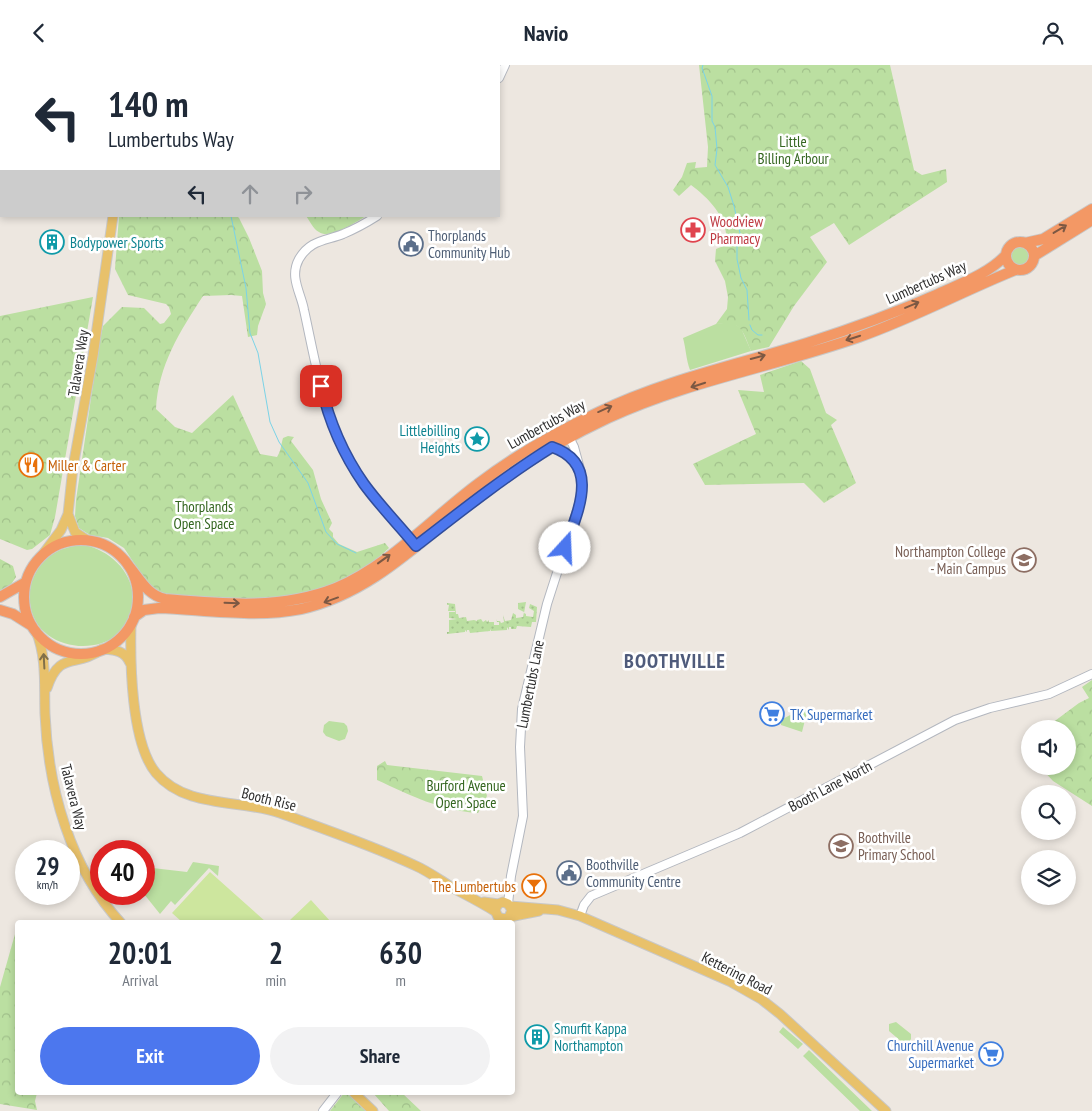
<!DOCTYPE html>
<html lang="en">
<head>
<meta charset="utf-8">
<style>
	:root { --surface:#fff; --page:#f2f2f3; --text:#1f2937; --muted:#747a83; --accent:#4c77ee }
	body { margin:0; font-family:"PT Sans Narrow",sans-serif; background:var(--page); color:var(--text); height:100vh; display:flex; flex-direction:column; font-size:19px; white-space:nowrap }
	* { box-sizing:border-box; margin:0 }
	p { font-size:16px; color:var(--muted) }
	.icon { flex:none; width:28px; height:28px; fill:none; stroke:currentColor; stroke-width:2; stroke-linecap:round; stroke-linejoin:round }
	.map { position:relative; flex:1; overflow:hidden }
	.drawer { position:absolute; left:15px; top:855px; width:500px; height:175px; display:flex; flex-direction:column; background:var(--surface); border-radius:5px; box-shadow:0 2px 8px #0003 }
	.drawer>* { flex:none }
	.banner { position:absolute; left:0px; top:0px; width:500px; height:152px; box-shadow:0 2px 8px #0003; background:#fff; color:var(--text); overflow:hidden }
	.controls { position:absolute; left:1021px; top:655px; display:grid; gap:10px }
	.controls a { display:grid; place-items:center; width:55px; height:55px; border-radius:50%; background:var(--surface); box-shadow:0 2px 8px #0003; font-size:25px }
	.speed { position:absolute; left:15px; top:775px; display:flex; gap:10px; font-size:25px; font-weight:700; text-align:center }
	.speed>* { display:grid; place-content:center; width:65px; height:65px; border-radius:50%; background:var(--surface); box-shadow:0 2px 8px #0003; line-height:1 }
	.speed small { font-size:12px; font-weight:400 }
	.speed .limit { border:8px solid #d22; background:#fff; color:#111 }
	.pin { position:absolute; display:grid; place-items:center; width:42px; height:42px; color:#fff; margin:-21px; border-radius:10px; box-shadow:0 2px 8px #0006 }
	.me { position:absolute; width:55px; margin:-28px; rotate:20deg; stroke-linejoin:round; filter:drop-shadow(0 0 4px #0008) }
	.turn { display:flex; align-items:center; gap:18px; height:105px; padding:0 25px; font-size:22px }
	.turn .icon { width:65px; height:65px; stroke-width:2.5 }
	.turn b { display:block; font-size:35px; line-height:42px }
	.lanes { display:flex; align-items:center; height:48px; padding:0 25px; background:#0003; justify-content:center; gap:25px; direction:ltr }
	.lanes .off { opacity:.35 }
	.eta { display:flex; justify-content:space-evenly; align-items:center; height:85px; text-align:center }
	.eta b { font-size:30px; font-weight:600; line-height:35px }
	.cta { display:flex; gap:10px; margin-top:auto; padding:10px 25px }
	.cta a { flex:1; height:58px; border-radius:30px; background:var(--accent); color:#fff; font-size:20px; font-weight:600; line-height:58px; text-align:center }
	.cta a+a { background:var(--page); color:var(--text) }
	header { display:flex; justify-content:space-between; align-items:center; height:65px; padding:0 25px; background:var(--surface); font-size:22px; font-weight:600 }
	.map>svg:first-child { display:block }
	.grass { fill:#bbdfa1 }
	.forest { fill:url(#forest-crowns) }
	.garden { fill:url(#garden-dots) }
	.pitch { fill:#cde69e }
	.lines { fill:none; stroke-linecap:round; stroke-linejoin:round }
	.stream { stroke:#7bd3e7; stroke-width:1 }
	.secondary-casing { stroke:#b3b7bf; stroke-width:10 }
	.primary-casing { stroke:#c8c8c8; stroke-width:11 }
	.highway-casing { stroke:#c8c8c8; stroke-width:12 }
	.secondary { stroke:#fff; stroke-width:8 }
	.primary { stroke:#e8c16b; stroke-width:9 }
	.highway { stroke:#f39865; stroke-width:10 }
	.oneway { stroke:#7c5843 }
	.oneway2 { stroke:#817049 }
	.route-casing { stroke:#314d9b; stroke-width:12 }
	.route { stroke:#4c77ee; stroke-width:9 }
	.labels { text-anchor:middle; dominant-baseline:central; stroke-width:5; stroke-linejoin:round; paint-order:stroke }
	.park-label { font-size:15px; fill:#346620; stroke:#fff }
	.health-label { font-size:15px; fill:#be3a42; stroke:#fff; text-anchor:start }
	.service-label { font-size:15px; fill:#4e5e75; stroke:#fff; text-anchor:start }
	.culture-label { font-size:15px; fill:#0d838f; stroke:#fff; text-anchor:start }
	.street-label { font-size:15px; fill:#2d2d2d; stroke:#fff }
	.food-label { font-size:15px; fill:#c56008; stroke:#fff; text-anchor:start }
	.education-label { font-size:15px; fill:#785e54; stroke:#fff; text-anchor:end }
	.shop-label { font-size:15px; fill:#366cbe; stroke:#fff; text-anchor:start }
	.district-label { font-size:20px; font-weight:bold; letter-spacing:1px; fill:#4f5b7b; stroke:#fff }
</style>
</head>
<body>
<header><svg class="icon" aria-label="back" viewBox="0 0 24 24"><path d="M15 5l-7 7 7 7"/></svg>Navio<svg class="icon" aria-label="person" viewBox="0 0 24 24"><circle cx="12" cy="8" r="4"/><path d="M4 21q1-7 8-7t8 7"/></svg></header>
<div class="map">
<svg width="1092" height="1046" viewBox="0 0 1092 1046">
	<defs>
		<pattern id="forest-crowns" width="20" height="18" patternUnits="userSpaceOnUse" patternTransform="scale(1.25)"><rect width="20" height="18" fill="#bbdfa1"/><path d="M2 6a3 3 0 1 1 6 0M12 15a3 3 0 1 1 6 0" fill="none" stroke="#a1c08b"/></pattern>
		<pattern id="garden-dots" width="8" height="8" patternUnits="userSpaceOnUse" patternTransform="scale(1.25)"><rect width="8" height="8" fill="#bbdfa1"/><path d="M2 2h.1M6 6h.1" fill="none" stroke="#a1c08b" stroke-width="1.8" stroke-linecap="round"/></pattern>
	</defs>
	<rect width="100%" height="100%" fill="#ede7e0"/>
	<!-- grass -->
	<path class="grass" d="M1009 192a11 11 0 1 1 22 0a11 11 0 1 1-22 0Z
		M 731,257 L 741,263 L 751,286 L 690,305 C 686,294 686,284 683,273 L 716,259 Z
		M 84,480 C 109,485 131,505 133,531 C 138,596 36,597 30,538 C 29,528 30,518 35,509 C 45,489 63,481 84,480 Z
		M 803,643 L 806,645 L 806,651 L 802,667 L 781,660 L 781,655 Z
		M 329,656 L 344,658 L 347,661 L 348,666 L 345,674 L 339,676 L 326,671 L 323,667 L 324,660 Z
		M 193,797 L 219,801 L 218,811 L 209,803 L 175,840 L 171,836 L 160,849 L 144,829 L 144,802 L 187,807 Z
		M 896,957 L 911,969 L 911,974 L 909,977 L 903,978 L 889,966 L 889,959 Z
		M 783,962 L 803,979 L 798,984 L 779,967 Z
		M 809,985 L 872,1046 L 860,1046 L 803,991 Z"/>
	<!-- forest -->
	<path class="forest" d="M 699,0 L 890,0 L 914,105 L 922,110 L 946,104 L 947,117 L 849,180 L 834,158 L 810,172 L 827,197 L 794,241 L 769,282 L 751,286 C 742,264 742,256 716,259 L 727,244 L 728,232 L 725,216 L 715,196 L 716,184 L 726,180 C 730,155 710,134 691,120 L 679,131 L 673,125 L 682,112 L 687,98 L 696,97 L 695,103 L 707,102 L 708,82 Z
		M 119,151 L 237,151 L 239,153 L 249,173 L 262,206 L 263,228 L 266,239 L 258,261 L 257,270 L 248,272 L 242,231 L 231,230 L 203,231 C 180,266 158,301 156,344 L 175,362 L 192,368 L 233,330 L 260,389 L 277,392 C 281,386 281,380 283,373 L 288,371 L 294,372 L 291,376 L 313,405 L 321,434 L 332,458 L 329,464 L 333,468 L 333,472 L 339,479 L 357,487 L 385,478 L 389,483 L 369,501 L 342,516 L 313,527 L 262,535 L 224,534 L 165,530 L 150,522 L 124,483 L 108,473 L 90,470 L 79,463 L 75,451 L 76,435 L 99,279 L 103,261 L 122,242 L 144,243 L 160,259 L 164,258 L 171,249 L 169,242 L 166,239 L 128,230 L 115,204 Z
		M 306,151 L 366,151 C 356,157 330,175 319,167 C 313,164 310,156 306,151 Z
		M 93,232 L 55,452 L 50,470 L 32,484 L 27,485 L 0,474 L 0,251 Z
		M 801,296 L 810,304 L 826,348 L 837,355 L 831,360 L 856,418 L 824,438 L 804,418 L 705,420 L 693,399 L 756,369 L 738,325 L 764,327 L 760,310 Z
		M 0,494 L 13,501 L 16,512 L 10,521 L 0,528 Z
		M 1092,615 L 1092,741 L 1053,716 L 1039,701 L 1068,701 L 1068,664 L 1044,664 L 1079,638 L 1089,633 L 1082,622 Z
		M 385,696 L 387,700 L 482,711 L 487,731 L 478,748 C 441,746 410,730 377,715 L 377,701 Z
		M 17,862 L 18,1028 L 37,1028 L 35,1036 L 37,1045 L 0,1039 L 0,922 Z
		M 344,1028 L 347,1028 L 366,1046 L 330,1046 Z
		M 373,1028 L 402,1028 L 421,1046 L 389,1046 Z"/>
	<!-- garden -->
	<path class="garden" d="M 526,537 L 524,548 L 526,549 L 526,551 L 533,552 L 534,546 L 529,543 L 530,539 L 537,542 L 536,557 L 532,557 L 531,562 L 517,561 L 516,564 L 511,564 L 511,562 L 509,562 L 509,565 L 507,562 L 507,565 L 491,566 L 490,564 L 490,566 L 470,568 L 469,565 L 467,565 L 467,567 L 465,565 L 465,567 L 447,569 L 447,567 L 449,567 L 449,555 L 457,554 L 449,553 L 449,547 L 455,547 L 455,546 L 448,546 L 449,540 L 447,540 L 447,538 L 455,539 L 456,549 L 458,549 L 459,553 L 466,552 L 467,556 L 474,555 L 477,556 L 477,555 L 481,554 L 483,557 L 486,555 L 487,557 L 489,555 L 489,557 L 494,557 L 494,560 L 499,560 L 499,557 L 497,557 L 496,554 L 497,556 L 500,556 L 501,558 L 504,557 L 503,550 L 505,556 L 511,555 L 513,548 L 516,550 L 516,553 L 523,552 L 524,547 L 518,544 L 518,538 Z"/>
	<!-- pitch -->
	<path class="pitch" d="M 210,807 L 266,857 L 182,857 L 172,848 Z
		M 311,835 L 331,857 L 292,857 L 290,855 Z"/>
	<g class="lines">
		<!-- stream -->
		<path class="stream" d="M 193,0 L 193,1
			M 703,0 L 702,3 L 712,31 L 712,56 L 715,62 L 717,84 L 715,100 L 728,122 L 734,141 L 740,168 L 737,182 L 737,194 L 741,213 L 747,225 L 749,255
			M 231,151 L 246,223 L 250,268 L 258,288 L 270,357 L 279,377 L 308,418 L 326,467 L 337,479 L 356,488
			M 750,260 L 752,265 L 758,270 L 762,270"/>
		<!-- secondary casing -->
		<g class="secondary-casing">
			<path id="secondary" d="M 499,13 L 505,0
				M 377,151 C 366,158 355,164 343,169 C 325,176 310,175 299,194 C 289,212 301,228 304,245 C 316,299 324,356 354,404 C 370,430 393,453 413,477
				M 552,382 L 565,386 L 576,399
				M 508,839 L 511,811 L 523,751 L 520,682 L 522,644 L 547,539 L 582,430 L 580,404 L 574,382 L 568,370
				M 580,851 L 584,840 L 591,831 L 740,768 L 955,655 L 990,643 L 1049,629 L 1092,609
				M 323,1046 L 337,1028"/>
		</g>
		<!-- primary casing -->
		<g class="primary-casing">
			<path id="primary" d="M 130,1 L 130,0
				M 68,449 L 75,467 L 87,475
				M 43,489 L 61,465 L 68,449 L 73,402 L 93,291 L 113,151
				M 131,558 C 130,597 131,678 156,708 C 186,744 240,734 280,748 C 324,764 371,780 414,800 C 428,806 440,815 453,823 C 468,831 482,838 496,847
				M 36,566 C 47,593 44,621 45,649 C 48,723 70,803 121,858
				M 104,584 C 116,585 125,586 130,598
				M 47,623 C 60,584 76,604 102,584
				M 484,837 L 498,839 L 503,837 L 508,839 L 512,845 L 509,852 L 505,854 L 498,852 L 495,845 L 498,839
				M 510,841 L 558,845 L 580,851 L 731,917 L 761,934 L 780,949 L 886,1046
				M 509,852 L 539,846
				M 354,1028 L 373,1046"/>
		</g>
		<!-- highway casing -->
		<g class="highway-casing">
			<path id="highway" d="M1006 191a14 14 0 1 1 28 0a14 14 0 1 1-28 0Z
				M 1025,178 L 1043,174 L 1092,144
				M 1034,191 L 1092,155
				M24 532a57 57 0 1 1 114 0a57 57 0 1 1-114 0Z
				M 128,500 C 140,514 147,530 165,534 C 223,539 281,545 336,523 C 389,501 433,452 479,418 C 516,390 556,367 599,347 C 665,315 737,300 807,278 C 851,264 895,248 938,229 C 962,218 988,209 1006,190
				M 0,532 L 26,517
				M 0,545 L 13,549 L 32,561
				M 134,552 L 144,545 L 159,543 C 206,545 255,553 301,544 C 375,528 427,469 486,425 C 524,398 565,373 608,353 C 688,316 776,301 859,272 C 913,253 963,226 1015,205"/>
		</g>
		<!-- secondary -->
		<use href="#secondary" class="secondary"/>
		<!-- primary -->
		<use href="#primary" class="primary"/>
		<!-- highway -->
		<use href="#highway" class="highway"/>
	</g>
	<!-- one-way arrows -->
	<defs><path id="oneway-shaft" d="M-6 0H5M1.5-3L5.5 0L1.5 3" fill="none" stroke-width="1.6" stroke-linecap="round" stroke-linejoin="round" transform="scale(1.25)"/></defs>
	<g class="oneway">
		<use href="#oneway-shaft" transform="translate(1060 164) rotate(-31)"/>
		<use href="#oneway-shaft" transform="translate(912 240) rotate(-23)"/>
		<use href="#oneway-shaft" transform="translate(853 273) rotate(162)"/>
		<use href="#oneway-shaft" transform="translate(758 292) rotate(-15)"/>
		<use href="#oneway-shaft" transform="translate(698 320) rotate(162)"/>
		<use href="#oneway-shaft" transform="translate(605 344) rotate(-24)"/>
		<use href="#oneway-shaft" transform="translate(384 494) rotate(-36)"/>
		<use href="#oneway-shaft" transform="translate(331 535) rotate(160)"/>
		<use href="#oneway-shaft" transform="translate(232 538) rotate(2)"/>
	</g>
	<use class="oneway2" href="#oneway-shaft" transform="translate(44 596) rotate(-93)"/>
	<g class="lines">
		<!-- route casing -->
		<g class="route-casing">
			<path id="route" d="M 321,321 C 329,356 343,389 364,419 C 380,441 399,460 416,481 C 461,446 504,412 552,382 C 602,399 577,448 565,483"/>
		</g>
		<!-- route -->
		<use href="#route" class="route"/>
	</g>
	<!-- icons -->
	<defs>
		<g id="pharmacy-ring" transform="scale(1.25)"><circle r="9.5" fill="#fff" stroke="#e0444e" stroke-width="1.5"/><path d="M-2-6h4v4h4v4h-4v4h-4v-4h-4v-4h4Z" fill="#e0444e"/></g>
		<g id="building-ring" transform="scale(1.25)"><circle r="9.5" fill="#fff" stroke="#0f9aa8" stroke-width="1.5"/><path d="M-4-6H4V6H1V3H-1V6H-4ZM-2.5-4.3h1.7v1.8h-1.7ZM.8-4.3h1.7v1.8H.8ZM-2.5-1h1.7V.8h-1.7ZM.8-1h1.7V.8H.8Z" fill="#0f9aa8"/></g>
		<g id="civic-ring" transform="scale(1.25)"><circle r="9.5" fill="#fff" stroke="#5c6f8a" stroke-width="1.5"/><path d="M-.6-6.5H3V-4.5H.6V-3L4-1V1h2V6H-6V1h2V-1L-.6-3ZM-1.2 2.5V6h2.4V2.5Z" fill="#5c6f8a"/></g>
		<g id="sight-ring" transform="scale(1.25)"><circle r="9.5" fill="#fff" stroke="#0f9aa8" stroke-width="1.5"/><path d="M0-6L1.8-2.2L6-1.7L2.9 1.2L3.7 5.4L0 3.3L-3.7 5.4L-2.9 1.2L-6-1.7L-1.8-2.2Z" fill="#0f9aa8"/></g>
		<g id="restaurant-ring" transform="scale(1.25)"><circle r="9.5" fill="#fff" stroke="#e8710a" stroke-width="1.5"/><path d="M-5-6h1v4h1v-4h1v4h1v-4h1v5L-1.5 .5V6h-2V.5L-5-1ZM5-6V6H3V1.5H1.5Q1.5-4 5-6Z" fill="#e8710a"/></g>
		<g id="university-ring" transform="scale(1.25)"><circle r="9.5" fill="#fff" stroke="#8d6e63" stroke-width="1.5"/><path d="M0-5L7-2L0 1L-7-2ZM-4 1L0 2.5L4 1V4Q0 6-4 4Z" fill="#8d6e63"/></g>
		<g id="supermarket-ring" transform="scale(1.25)"><circle r="9.5" fill="#fff" stroke="#3f7fe0" stroke-width="1.5"/><path d="M-6-5.5h2.5l.6 2H6L4.5 2H-2.5L-4.4-4H-6ZM-1.5 3.2a1.3 1.3 0 1 0 .1 0ZM3 3.2a1.3 1.3 0 1 0 .1 0Z" fill="#3f7fe0"/></g>
		<g id="school-ring" transform="scale(1.25)"><circle r="9.5" fill="#fff" stroke="#8d6e63" stroke-width="1.5"/><path d="M0-5L7-2L0 1L-7-2ZM-4 1L0 2.5L4 1V4Q0 6-4 4Z" fill="#8d6e63"/></g>
		<g id="bar-ring" transform="scale(1.25)"><circle r="9.5" fill="#fff" stroke="#e8710a" stroke-width="1.5"/><path d="M-6-5H6L.8 .8V4.5H3.5V6h-7V4.5H-.8V.8Z" fill="#e8710a"/></g>
	</defs>
	<g fill-rule="evenodd">
		<use href="#pharmacy-ring" x="693" y="165"/>
		<use href="#building-ring" x="52" y="177"/>
		<use href="#civic-ring" x="411" y="179"/>
		<use href="#sight-ring" x="477" y="374"/>
		<use href="#restaurant-ring" x="31" y="400"/>
		<use href="#university-ring" x="1024" y="495"/>
		<use href="#supermarket-ring" x="772" y="649"/>
		<use href="#school-ring" x="841" y="781"/>
		<use href="#civic-ring" x="569" y="808"/>
		<use href="#bar-ring" x="534" y="821"/>
		<use href="#building-ring" x="537" y="972"/>
		<use href="#supermarket-ring" x="991" y="989"/>
	</g>
	<g class="labels">
		<!-- park labels -->
		<g class="park-label">
			<text x="793" y="76">Little<tspan x="793" dy="17">Billing Arbour</tspan></text>
			<text x="204" y="441">Thorplands<tspan x="204" dy="17">Open Space</tspan></text>
			<text x="466" y="720">Burford Avenue<tspan x="466" dy="17">Open Space</tspan></text>
		</g>
		<!-- health labels -->
		<g class="health-label">
			<text x="710" y="156">Woodview<tspan x="710" dy="17">Pharmacy</tspan></text>
		</g>
		<!-- service labels -->
		<g class="service-label">
			<text x="428" y="170">Thorplands<tspan x="428" dy="17">Community Hub</tspan></text>
			<text x="586" y="799">Boothville<tspan x="586" dy="17">Community Centre</tspan></text>
		</g>
		<!-- culture labels -->
		<g class="culture-label">
			<text x="70" y="177">Bodypower Sports</text>
			<text x="460" y="365" text-anchor="end">Littlebilling<tspan x="460" dy="17">Heights</tspan></text>
			<text x="554" y="963">Smurfit Kappa<tspan x="554" dy="17">Northampton</tspan></text>
		</g>
		<!-- street labels -->
		<g class="street-label">
			<text transform="translate(926 217) rotate(-24)">Lumbertubs Way</text>
			<text transform="translate(78 298) rotate(-81)">Talavera Way</text>
			<text transform="translate(546 359) rotate(-29)">Lumbertubs Way</text>
			<text transform="translate(530 619) rotate(-79)">Lumbertubs Lane</text>
			<text transform="translate(830 721) rotate(-28)">Booth Lane North</text>
			<text transform="translate(74 732) rotate(76)">Talavera Way</text>
			<text transform="translate(269 734) rotate(14)">Booth Rise</text>
			<text transform="translate(737 908) rotate(27)">Kettering Road</text>
		</g>
		<!-- food labels -->
		<g class="food-label">
			<text x="48" y="400">Miller &amp; Carter</text>
			<text x="516" y="821" text-anchor="end">The Lumbertubs</text>
		</g>
		<!-- education labels -->
		<g class="education-label">
			<text x="1006" y="486">Northampton College<tspan x="1006" dy="17">- Main Campus</tspan></text>
			<text x="858" y="772" text-anchor="start">Boothville<tspan x="858" dy="17">Primary School</tspan></text>
		</g>
		<!-- shop labels -->
		<g class="shop-label">
			<text x="790" y="649">TK Supermarket</text>
			<text x="974" y="980" text-anchor="end">Churchill Avenue<tspan x="974" dy="17">Supermarket</tspan></text>
		</g>
		<!-- district labels -->
		<g class="district-label">
			<text x="675" y="596">BOOTHVILLE</text>
		</g>
	</g>
</svg>
<div class="controls">
<a><svg class="icon" aria-label="sound" viewBox="0 0 24 24"><path d="M4 9h4l5-4v14l-5-4H4zM17 9q2 3 0 6"/></svg></a>
<a><svg class="icon" aria-label="search" viewBox="0 0 24 24"><circle cx="10" cy="10" r="6"/><path d="M15 15l6 6"/></svg></a>
<a><svg class="icon" aria-label="layers" viewBox="0 0 24 24"><path d="M12 4l9 5-9 5-9-5zM3 14l9 5 9-5"/></svg></a>
</div>
<div class="speed"><div>29<small>km/h</small></div><div class="limit">40</div></div>
<div class="pin" style="left:321px;top:321px;background:#d93025"><svg class="icon" aria-label="arrive" viewBox="0 0 24 24"><path d="M6 21V4h12l-3 4 3 4H6"/></svg></div>
<svg class="me" style="left:565px;top:483px" viewBox="-20 -20 40 40"><circle r="19" fill="#fff"/><path d="M0-13L10 11 0 6-10 11z" fill="#4c77ee"/></svg>
<div class="banner">
<div class="turn"><svg class="icon" aria-label="left" viewBox="0 0 24 24"><path d="M17 20v-9H6M10 6l-5 5 5 5"/></svg><div><b>140 m</b>Lumbertubs Way</div></div>
<div class="lanes"><svg class="icon" aria-label="left" viewBox="0 0 24 24"><path d="M17 20v-9H6M10 6l-5 5 5 5"/></svg><svg class="icon off" aria-label="ahead" viewBox="0 0 24 24"><path d="M12 20V5M6 11l6-6 6 6"/></svg><svg class="icon off" aria-label="right" viewBox="0 0 24 24"><path d="M7 20v-9h11M14 6l5 5-5 5"/></svg></div>
</div>
<section class="drawer">
<div class="eta">
<div><b>20:01</b><p>Arrival</p></div>
<div><b>2</b><p>min</p></div>
<div><b>630</b><p>m</p></div>
</div>
<div class="cta"><a>Exit</a><a>Share</a></div>
</section>
</div>
</body>
</html>
